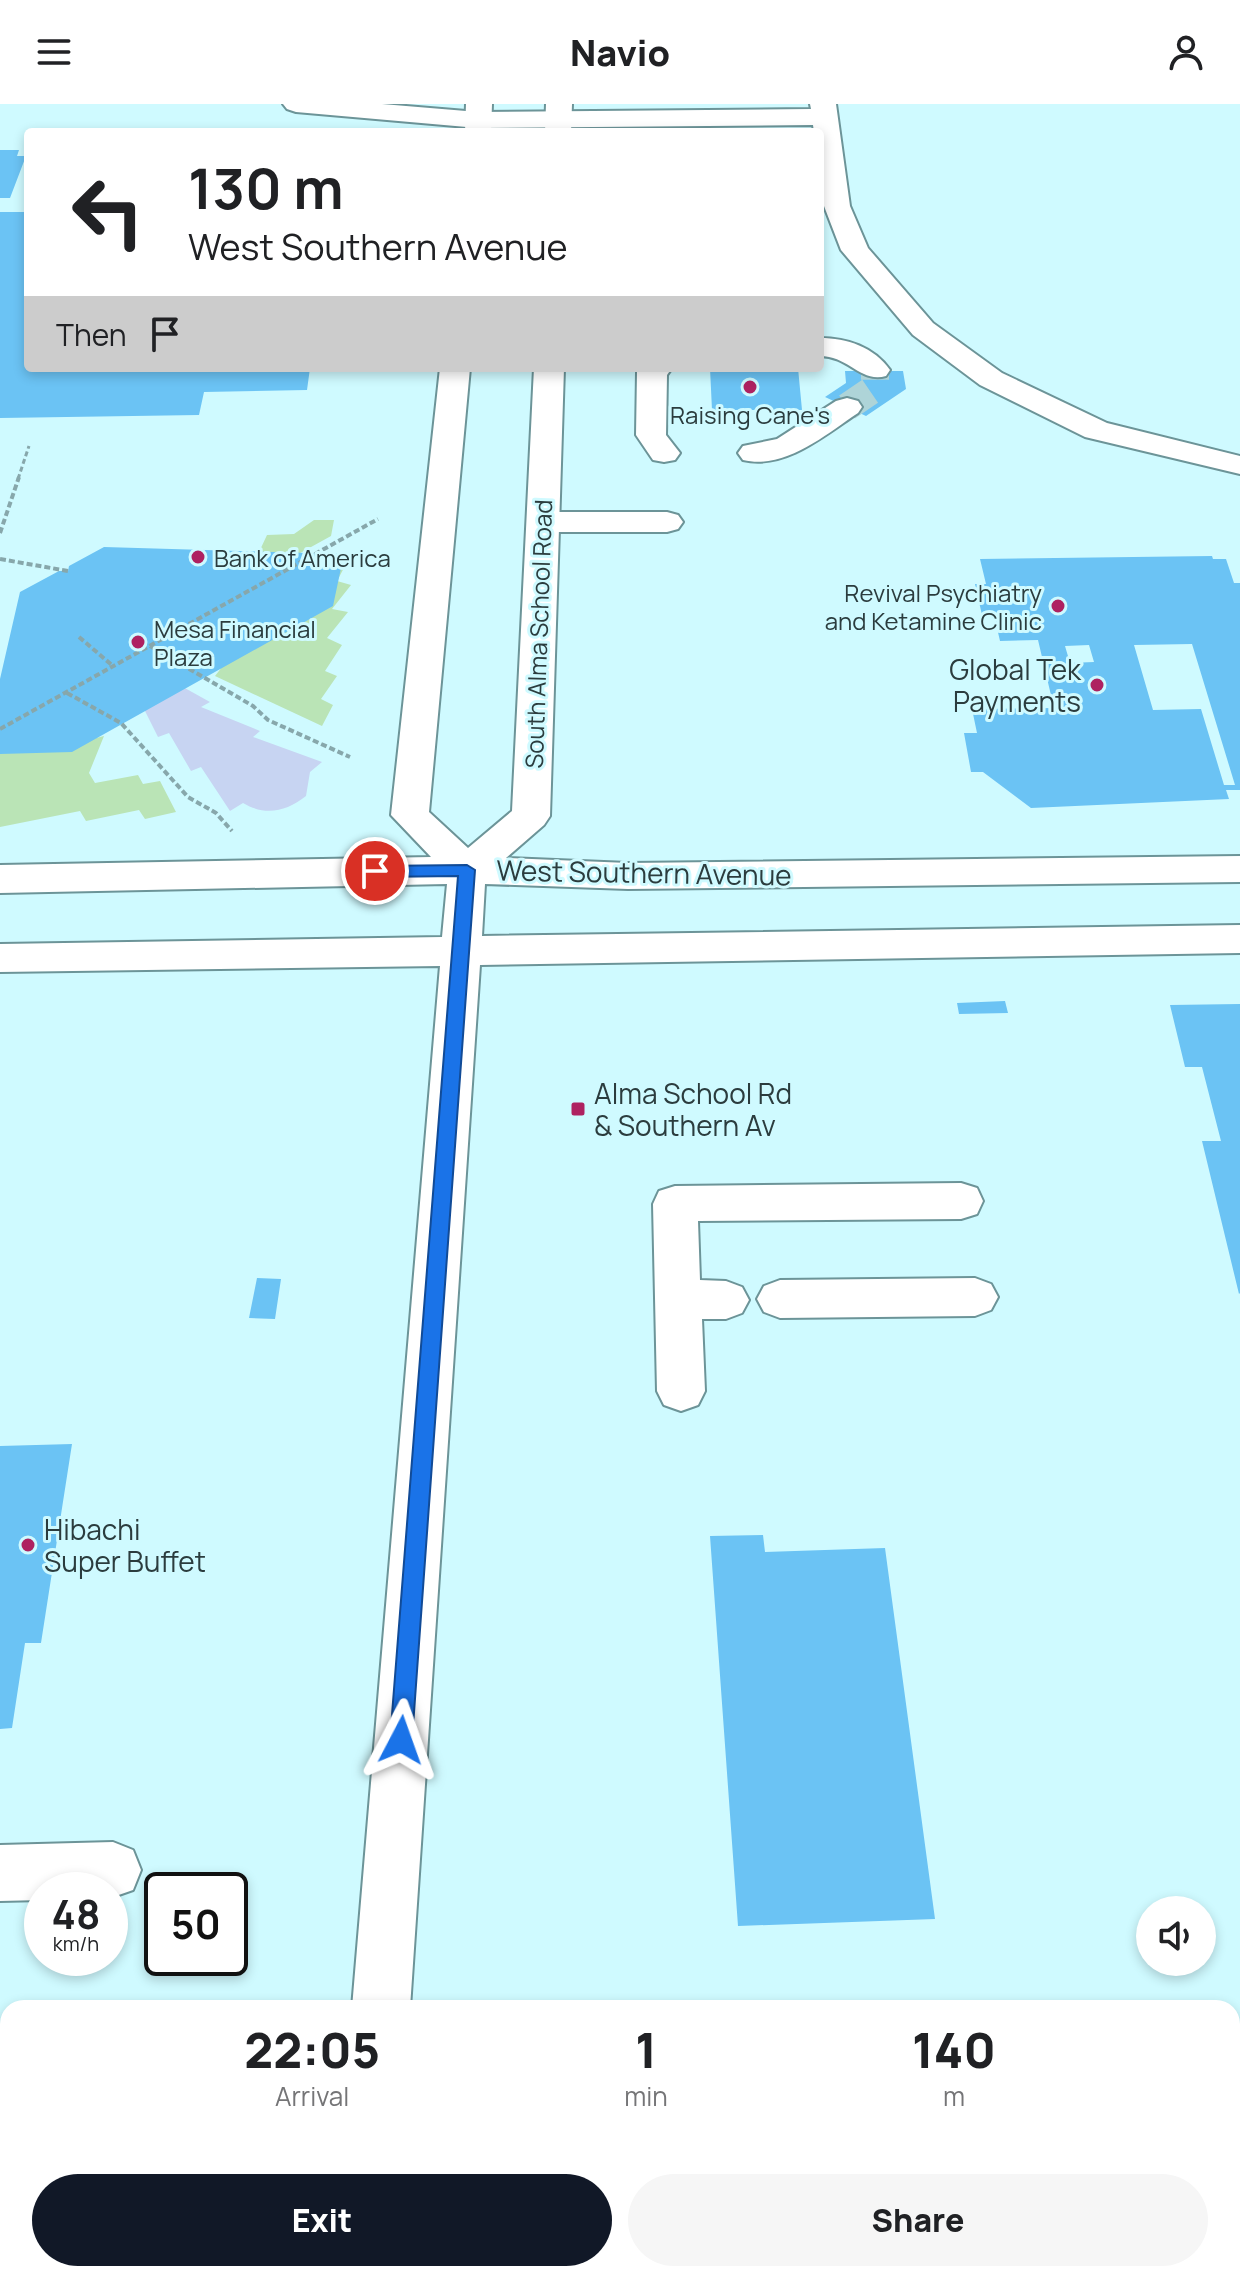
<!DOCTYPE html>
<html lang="en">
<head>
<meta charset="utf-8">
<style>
	:root { --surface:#fff; --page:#f6f6f6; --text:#202124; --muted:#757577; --accent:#111827 }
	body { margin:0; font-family:Manrope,sans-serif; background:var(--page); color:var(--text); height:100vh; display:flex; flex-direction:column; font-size:30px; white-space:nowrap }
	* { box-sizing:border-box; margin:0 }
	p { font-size:26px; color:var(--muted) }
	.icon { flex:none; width:44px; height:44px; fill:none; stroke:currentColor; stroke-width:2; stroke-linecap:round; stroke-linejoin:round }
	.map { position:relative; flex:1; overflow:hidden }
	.panel { position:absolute; left:0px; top:1896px; width:1240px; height:282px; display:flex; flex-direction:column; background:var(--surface); border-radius:24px 24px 0 0; box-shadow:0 4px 12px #0003 }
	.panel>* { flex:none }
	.hud { position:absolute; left:24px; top:24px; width:800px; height:244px; border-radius:8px; box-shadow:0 4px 12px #0003; background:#fff; color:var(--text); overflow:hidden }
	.fabs { position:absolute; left:1136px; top:1792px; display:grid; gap:16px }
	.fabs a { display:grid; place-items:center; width:80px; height:80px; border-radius:50%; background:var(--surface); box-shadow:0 4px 12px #0003; font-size:40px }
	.speed { position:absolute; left:24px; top:1768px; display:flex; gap:16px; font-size:40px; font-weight:700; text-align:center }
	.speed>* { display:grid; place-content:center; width:104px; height:104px; border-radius:50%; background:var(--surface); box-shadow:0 4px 12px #0003; line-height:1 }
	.speed small { font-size:20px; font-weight:400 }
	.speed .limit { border:4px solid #111; border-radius:12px; background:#fff; color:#111 }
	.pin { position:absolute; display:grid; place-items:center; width:68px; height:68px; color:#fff; margin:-34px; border:4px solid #fff; border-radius:50%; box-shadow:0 2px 8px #0007 }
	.me { position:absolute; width:88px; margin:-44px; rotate:4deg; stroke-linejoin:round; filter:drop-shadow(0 0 6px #0008) }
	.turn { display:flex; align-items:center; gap:28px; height:168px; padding:0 32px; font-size:36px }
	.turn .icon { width:104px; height:104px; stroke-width:2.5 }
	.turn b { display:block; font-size:56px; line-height:68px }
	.then { display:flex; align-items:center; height:76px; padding:0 32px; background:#0003; gap:16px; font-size:30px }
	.eta { display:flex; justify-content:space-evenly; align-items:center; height:136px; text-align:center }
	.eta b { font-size:48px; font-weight:800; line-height:56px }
	.action { display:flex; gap:16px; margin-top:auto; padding:16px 32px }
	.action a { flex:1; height:92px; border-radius:48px; background:var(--accent); color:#fff; font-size:32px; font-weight:800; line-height:92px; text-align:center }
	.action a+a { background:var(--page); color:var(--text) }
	header { display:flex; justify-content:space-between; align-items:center; height:104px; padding:0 32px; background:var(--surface); font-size:36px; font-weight:800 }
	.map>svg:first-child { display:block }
	.green { fill:#bae4b6 }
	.water { fill:#c7d4f2 }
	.building { fill:#6bc3f4; fill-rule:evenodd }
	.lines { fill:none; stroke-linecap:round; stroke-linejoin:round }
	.minor-tunnel { stroke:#aed4d8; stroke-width:28; stroke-dasharray:28 14; stroke-linecap:butt }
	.minor-casing { stroke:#6c9498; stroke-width:4 }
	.major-casing { stroke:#6c9498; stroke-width:4 }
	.path-far1 { stroke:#87a7ab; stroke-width:3; stroke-dasharray:5 3; stroke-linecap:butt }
	.path { stroke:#87a7ab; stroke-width:4; stroke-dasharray:6 3; stroke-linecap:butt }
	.minor { fill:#fff; fill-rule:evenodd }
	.major { fill:#fff; fill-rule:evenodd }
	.route { fill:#1a73e8; stroke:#114b97; stroke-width:2 }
	.poi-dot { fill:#ae2261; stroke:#cffaff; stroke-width:3 }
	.labels { text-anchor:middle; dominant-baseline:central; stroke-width:6; stroke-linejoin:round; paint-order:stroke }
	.far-poi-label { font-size:24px; fill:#2b3c3e; stroke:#cffaff; text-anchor:start }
	.far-street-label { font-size:24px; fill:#2b3c3e; stroke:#cffaff }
	.poi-label { font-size:28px; fill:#2b3c3e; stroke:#cffaff; text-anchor:start }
	.street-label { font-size:28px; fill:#2b3c3e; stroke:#cffaff }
</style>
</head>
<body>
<header><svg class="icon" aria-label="menu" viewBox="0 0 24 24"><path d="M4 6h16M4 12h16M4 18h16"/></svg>Navio<svg class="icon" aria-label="person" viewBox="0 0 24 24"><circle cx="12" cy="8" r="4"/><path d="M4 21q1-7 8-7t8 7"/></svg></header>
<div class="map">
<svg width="1240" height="2177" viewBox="0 0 1240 2177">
	<rect width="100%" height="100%" fill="#cffaff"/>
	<!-- green -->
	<path class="green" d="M 314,416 L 334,416 L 331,432 L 244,480 L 267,431 L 294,430 Z
		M 353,447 L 337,477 L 351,481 L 332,505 L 348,508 L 327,534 L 342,541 L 325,567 L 337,572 L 321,595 L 333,601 L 322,622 L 215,572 L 236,545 L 252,500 Z
		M 104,632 L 89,669 L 95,679 L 138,671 L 143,680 L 160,677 L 176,708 L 145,715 L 139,706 L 86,717 L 80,707 L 0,723 L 0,641 L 57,644 Z"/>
	<!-- water -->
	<path class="water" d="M 174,578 L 210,598 L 201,603 L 260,627 L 253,633 L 322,658 L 310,668 L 306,692 C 286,708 265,712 243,699 L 230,707 L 201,663 L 191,667 L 169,629 L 158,633 L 144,605 Z"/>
	<!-- building -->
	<path class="building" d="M 0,46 L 19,46 L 17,52 L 26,52 L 10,94 L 0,94 Z
		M 0,108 L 28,108 L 28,264 L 310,264 L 307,286 L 204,288 L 199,311 L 0,314 Z
		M 710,264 L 798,264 L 802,306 L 712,306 Z
		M 845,267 L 903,267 L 906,285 L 866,312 L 825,293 L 846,279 Z
		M 104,443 L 344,450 L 333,502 L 72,648 L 0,650 L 0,575 L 20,488 L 59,467 L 68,467 L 69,462 Z
		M 1212,452 L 1213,455 L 1226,455 L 1234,479 L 1240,479 L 1240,686 L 1226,686 L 1229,695 L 1031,704 L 983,668 L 971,668 L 964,629 L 977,629 L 972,605 L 1054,604 L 1038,536 L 1000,537 L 994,511 L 982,511 L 975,480 L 986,480 L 980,455 ZM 1192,540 L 1235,681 L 1224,681 L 1201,605 L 1153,606 L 1134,541 ZM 1089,541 L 1094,558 L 1070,559 L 1065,542 Z
		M 1005,897 L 1008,909 L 959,910 L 957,899 Z
		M 1240,900 L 1240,1189 L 1239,1190 L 1202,1037 L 1221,1037 L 1202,963 L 1185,963 L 1170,901 Z
		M 257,1174 L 281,1175 L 275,1215 L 249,1214 Z
		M 72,1340 L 41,1539 L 25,1539 L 12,1624 L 0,1625 L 0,1342 Z
		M 763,1431 L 765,1448 L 885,1444 L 935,1815 L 738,1822 L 710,1432 Z
		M 5,2073 L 8,2073 L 8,2170 L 83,2170 L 83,2177 L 0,2177 L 0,2084 L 3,2084 Z
		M 980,2170 L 1168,2170 L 1172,2177 L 965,2177 Z"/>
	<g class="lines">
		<!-- minor-tunnel -->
		<path class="minor-tunnel" d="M 847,303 L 875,284 L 875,266"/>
		<!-- minor casing -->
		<g class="minor-casing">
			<path id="minor" d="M 283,0 L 382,0 L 478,8 L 811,5 L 810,0 L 836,0 L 850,102 L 868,144 L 933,219 L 1002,269 L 1107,319 L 1240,352 L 1240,370 L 1085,333 L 980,281 L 913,231 L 841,146 L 824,102 L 820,28 L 814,28 L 813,21 L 478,24 L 296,8 L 287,5 Z
				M 820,234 C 847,234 874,243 890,266 L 886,272 C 860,279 849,252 820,252 Z
				M 640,264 L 672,264 L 667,271 L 666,331 L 680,349 L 675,356 L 664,358 L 653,356 L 636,331 L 637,268 Z
				M 847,294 L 858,297 L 862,303 L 858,309 C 825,331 785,366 743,356 L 738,349 L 743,342 L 777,335 L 836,297 Z
				M 543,408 L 667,408 L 678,411 L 683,418 L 678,425 L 667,428 L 543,428 L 532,425 L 527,418 L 532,411 Z
				M 961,1079 L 977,1084 L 983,1097 L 977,1110 L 961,1115 L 698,1117 L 700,1176 L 726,1177 L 742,1183 L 749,1196 L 742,1209 L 726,1215 L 702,1215 L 705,1287 L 698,1301 L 681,1307 L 664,1301 L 657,1287 L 653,1100 L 659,1087 L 675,1082 Z
				M 975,1174 L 991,1180 L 998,1193 L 991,1206 L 975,1212 L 780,1214 L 764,1208 L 757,1195 L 764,1182 L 780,1176 Z
				M 113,1738 L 133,1746 L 141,1766 L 133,1786 L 110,1794 L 110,1786 L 42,1786 L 42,1796 L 0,1797 L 0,1741 Z"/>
		</g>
		<!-- major casing -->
		<g class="major-casing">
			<path id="major" d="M 466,0 L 492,0 L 491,28 L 465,28 Z
				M 546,0 L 572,0 L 571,28 L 545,28 Z
				M 440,264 L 470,264 L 429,708 L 468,744 L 512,707 L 534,264 L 564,264 L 550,712 L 544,721 L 506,754 L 628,759 L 1240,752 L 1240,778 L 628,785 L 485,780 L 482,832 L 1240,821 L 1240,849 L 480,861 L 410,1904 L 352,1904 L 440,862 L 0,868 L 0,840 L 442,833 L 447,780 L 0,789 L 0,761 L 431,753 L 391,711 Z
				M 331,2170 L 393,2170 L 392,2177 L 330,2177 Z"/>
		</g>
		<!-- path-far1 -->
		<path class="path-far1" d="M 18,375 L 29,342"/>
		<!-- path -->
		<path class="path" d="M 0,429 L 19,373
			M 0,455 L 68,467
			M 79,533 L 113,562
			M 150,542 L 253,602 L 268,616 L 350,653
			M 67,589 L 121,619 L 188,693 L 216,709 L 232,727
			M 0,625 L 378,415"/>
		<!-- minor -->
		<use href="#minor" class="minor"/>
		<!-- major -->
		<use href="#major" class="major"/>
	</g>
	<!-- route -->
	<path class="route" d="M 467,761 L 475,766 L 412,1636 L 409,1644 L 401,1647 L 393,1644 L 390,1636 L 458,772 L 375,773 L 367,767 L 375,762 Z"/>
	<!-- markers -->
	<g class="poi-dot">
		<circle cx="750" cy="283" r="8"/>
		<circle cx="198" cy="453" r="8"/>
		<circle cx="1058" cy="502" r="8"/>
		<circle cx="138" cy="538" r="8"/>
		<circle cx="1097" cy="581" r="8"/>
		<rect x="570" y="997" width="16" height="16" rx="4"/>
		<circle cx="28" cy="1441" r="8"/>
	</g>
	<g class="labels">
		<!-- far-poi labels -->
		<g class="far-poi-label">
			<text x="750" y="310" text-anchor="middle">Raising Cane's</text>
			<text x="214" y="453">Bank of America</text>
			<text x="1042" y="488" text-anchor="end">Revival Psychiatry<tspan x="1042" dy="28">and Ketamine Clinic</tspan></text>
			<text x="154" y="524">Mesa Financial<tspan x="154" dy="28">Plaza</tspan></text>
		</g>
		<!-- far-street labels -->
		<g class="far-street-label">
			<text transform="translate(538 530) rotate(-88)">South Alma School Road</text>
		</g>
		<!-- poi labels -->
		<g class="poi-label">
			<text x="1081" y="565" text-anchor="end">Global Tek<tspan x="1081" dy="32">Payments</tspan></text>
			<text x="594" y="989">Alma School Rd<tspan x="594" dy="32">&amp; Southern Av</tspan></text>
			<text x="44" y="1425">Hibachi<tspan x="44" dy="32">Super Buffet</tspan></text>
		</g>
		<!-- street labels -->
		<g class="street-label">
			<text transform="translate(644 768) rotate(1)">West Southern Avenue</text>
		</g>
	</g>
</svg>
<div class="fabs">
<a><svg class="icon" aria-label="sound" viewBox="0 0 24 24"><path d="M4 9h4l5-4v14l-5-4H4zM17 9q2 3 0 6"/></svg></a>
</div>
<div class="speed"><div>48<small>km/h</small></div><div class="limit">50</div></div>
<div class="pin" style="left:375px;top:767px;background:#d93025"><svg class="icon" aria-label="arrive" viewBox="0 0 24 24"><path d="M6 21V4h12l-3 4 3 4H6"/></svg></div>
<svg class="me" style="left:401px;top:1636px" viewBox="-20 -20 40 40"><path d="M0-17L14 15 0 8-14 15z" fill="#1a73e8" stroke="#fff" stroke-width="4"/></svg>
<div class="hud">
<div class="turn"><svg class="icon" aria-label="left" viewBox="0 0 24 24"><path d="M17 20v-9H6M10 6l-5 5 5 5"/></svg><div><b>130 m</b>West Southern Avenue</div></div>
<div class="then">Then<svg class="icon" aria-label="arrive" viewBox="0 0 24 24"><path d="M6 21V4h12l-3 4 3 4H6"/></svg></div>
</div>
<section class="panel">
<div class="eta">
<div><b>22:05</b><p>Arrival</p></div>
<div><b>1</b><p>min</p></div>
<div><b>140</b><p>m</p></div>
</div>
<div class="action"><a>Exit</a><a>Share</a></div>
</section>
</div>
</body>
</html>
